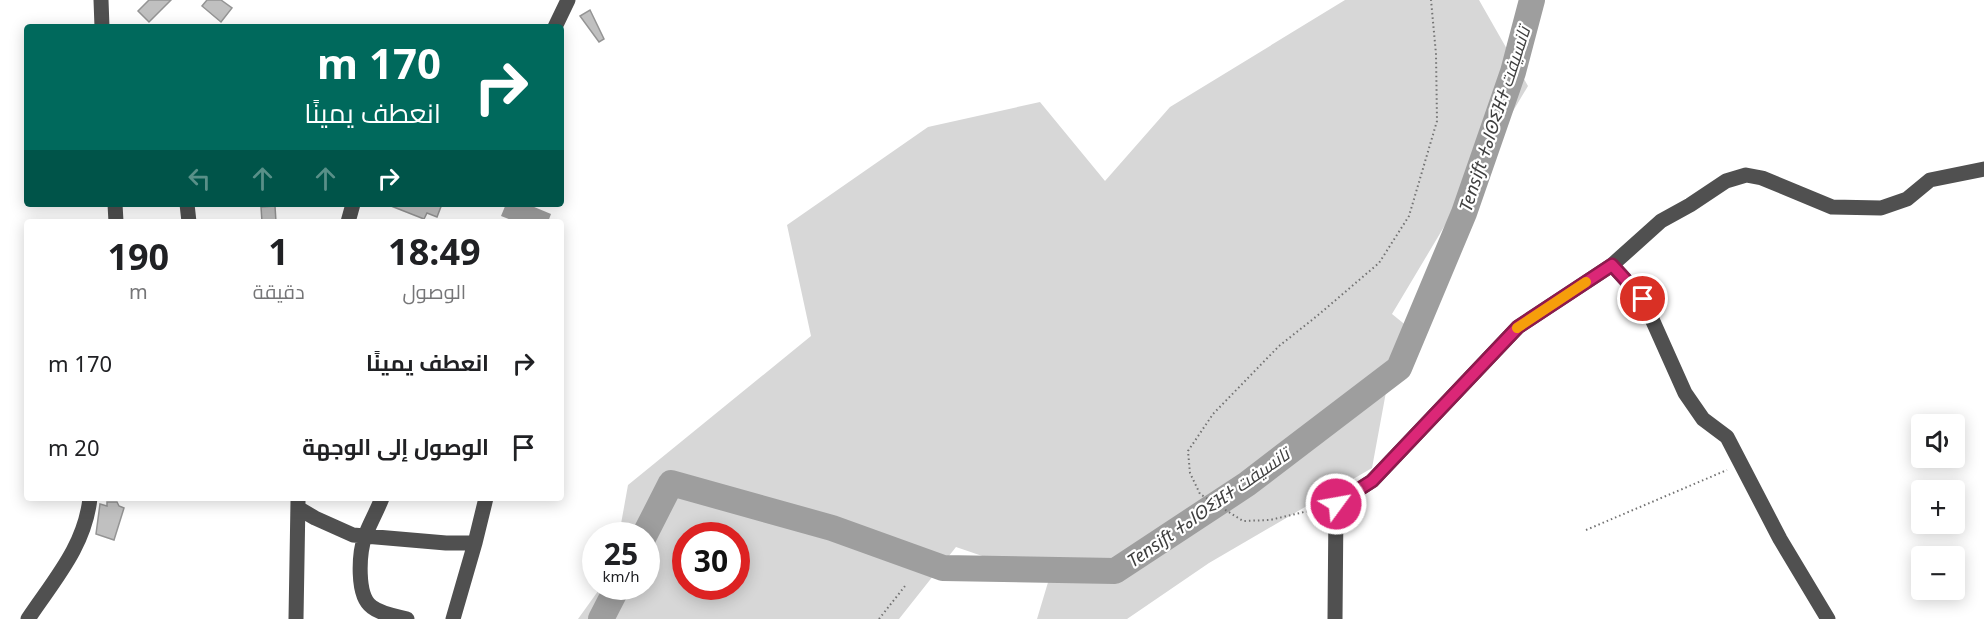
<!DOCTYPE html>
<html lang="ar">
<head>
<meta charset="utf-8">
<style>
	:root { --surface:#fff; --page:#f2f2f2; --text:#202124; --muted:#757577 }
	body { margin:0; font-family:"Noto Sans",Cairo,"Noto Sans Tifinagh",sans-serif; background:var(--page); color:var(--text); direction:rtl; height:100vh; display:flex; flex-direction:column; font-size:22px; white-space:nowrap }
	* { box-sizing:border-box; margin:0 }
	p { font-size:20px; color:var(--muted) }
	.icon { flex:none; width:33px; height:33px; fill:none; stroke:currentColor; stroke-width:2; stroke-linecap:round; stroke-linejoin:round }
	.map { position:relative; flex:1; overflow:hidden; direction:ltr }
	.details { position:absolute; left:24px; top:219px; width:540px; height:282px; display:flex; flex-direction:column; background:var(--surface); border-radius:6px; box-shadow:0 3px 15px #0003; direction:rtl }
	.details>* { flex:none }
	.hud { position:absolute; left:24px; top:24px; width:540px; height:183px; border-radius:6px; box-shadow:0 3px 15px #0003; direction:rtl; background:#00695c; color:#fff; overflow:hidden }
	.fabs { position:absolute; left:1911px; top:414px; display:grid; gap:12px }
	.fabs a { display:grid; place-items:center; width:54px; height:54px; border-radius:6px; background:var(--surface); box-shadow:0 3px 15px #0003; font-size:30px }
	.speed { position:absolute; left:582px; top:522px; display:flex; gap:12px; font-size:30px; font-weight:700; text-align:center }
	.speed>* { display:grid; place-content:center; width:78px; height:78px; border-radius:50%; background:var(--surface); box-shadow:0 3px 15px #0003; line-height:1 }
	.speed small { font-size:15px; font-weight:400 }
	.speed .limit { border:9px solid #d22; background:#fff; color:#111 }
	.pin { position:absolute; display:grid; place-items:center; width:51px; height:51px; color:#fff; margin:-26px; border:3px solid #fff; border-radius:50%; box-shadow:0 2px 6px #0007 }
	.me { position:absolute; width:66px; margin:-33px; rotate:58deg; stroke-linejoin:round; filter:drop-shadow(0 0 4px #0008) }
	.turn { display:flex; align-items:center; gap:21px; height:126px; padding:0 24px; font-size:27px }
	.turn .icon { width:78px; height:78px; stroke-width:2.5 }
	.turn b { display:block; font-size:42px; line-height:51px }
	.lanes { display:flex; align-items:center; height:57px; padding:0 24px; background:#0003; justify-content:center; gap:30px; direction:ltr }
	.lanes .off { opacity:.35 }
	.eta { display:flex; justify-content:space-evenly; align-items:center; height:102px; text-align:center }
	.eta b { font-size:36px; font-weight:700; line-height:42px }
	ul { padding:0; list-style:none }
	li { display:flex; align-items:center; gap:18px; height:84px; padding:0 24px }
	li div { flex:1 }
	li b { display:block; font-size:22px }
	li em { font-style:normal }
	.map>svg:first-child { display:block }
	.green { fill:#d7d7d7; fill-rule:evenodd }
	.water { fill:#9e9e9e }
	.lines { fill:none; stroke-linecap:round; stroke-linejoin:round }
	.river { stroke:#9e9e9e; stroke-width:26 }
	.building { fill:#c0c0c0; stroke:#949494; stroke-width:1.5 }
	.path { stroke:#727272; stroke-width:2; stroke-dasharray:1.5 3; stroke-linecap:butt }
	.minor { stroke:#505050; stroke-width:15 }
	.route-casing { stroke:#8e194d; stroke-width:15 }
	.route { stroke:#db2777; stroke-width:10 }
	.slow { stroke:#f59e0b; stroke-width:10 }
	.labels { text-anchor:middle; dominant-baseline:central; stroke-width:4.5; stroke-linejoin:round; paint-order:stroke }
	.water-label { font-size:18px; font-style:italic; fill:#3f3f3f; stroke:#fff }
</style>
</head>
<body>
<div class="map">
<svg width="1984" height="619" viewBox="0 0 1984 619">
	<rect width="100%" height="100%" fill="#fff"/>
	<!-- green -->
	<path class="green" d="M 1345,0 L 1479,0 L 1528,86 L 1392,314 L 1424,340 L 1386,392 L 1372,468 L 1209,563 L 1127,619 L 1037,619 L 1049,579 L 956,547 L 899,619 L 578,619 L 601,587 L 646,586 L 646,536 L 619,535 L 628,485 L 811,336 L 787,225 L 928,127 L 1040,102 L 1105,181 L 1170,107 ZM 686,536 L 736,536 L 736,586 L 686,586 Z"/>
	<!-- water -->
	<path class="water" d="M 506,204 L 527,204 L 551,214 L 548,222 L 516,222 L 501,216 Z"/>
	<g class="lines">
		<!-- river -->
		<path class="river" d="M 644,536 L 671,483 L 832,528 L 943,568 L 1115,571 L 1247,484 L 1399,368 L 1464,213 L 1513,72 L 1532,0
			M 601,619 L 618,586"/>
	</g>
	<!-- building -->
	<path class="building" d="M 149,0 L 171,0 L 149,22 L 138,11 Z
		M 207,0 L 221,0 L 232,8 L 221,22 L 202,6 Z
		M 590,10 L 604,39 L 599,42 L 580,16 Z
		M 386,204 L 442,204 L 437,217 L 427,213 L 424,219 Z
		M 275,206 L 276,222 L 262,222 L 261,207 Z
		M 107,502 L 117,502 L 119,506 L 124,508 L 114,540 L 96,534 L 100,504 L 107,506 Z"/>
	<g class="lines">
		<!-- path -->
		<path class="path" d="M 1321,508 L 1270,520 L 1243,521 L 1200,494 L 1190,473 L 1188,451 L 1213,414 L 1279,346 L 1317,316 L 1379,263 L 1409,216 L 1437,121 L 1436,54 L 1431,0
			M 1586,530 L 1727,470
			M 879,619 L 905,586"/>
		<!-- minor -->
		<path class="minor" d="M 101,0 L 102,27
			M 555,27 L 568,0
			M 115,204 L 116,222
			M 187,204 L 189,222
			M 348,222 L 353,204
			M 1612,265 L 1643,299 L 1685,393 L 1703,419 L 1727,437 L 1780,539 L 1828,619
			M 382,498 C 377,511 370,523 365,536 C 359,553 356,596 372,607 C 381,614 395,616 407,619
			M 298,508 L 315,518 L 353,535 L 446,543 L 475,543
			M 28,619 C 54,580 85,546 90,498
			M 296,619 L 298,501
			M 453,619 L 475,543 L 486,498
			M 1335,619 L 1336,504 L 1372,481 L 1518,327 L 1612,265 L 1661,221 L 1690,205 L 1726,181 L 1746,175 L 1762,178 L 1832,207 L 1881,208 L 1907,199 L 1930,180 L 1984,169"/>
	</g>
	<g class="lines">
		<!-- route casing -->
		<g class="route-casing">
			<path id="route" d="M 1336,504 L 1372,481 L 1518,327 L 1612,265 L 1643,299"/>
		</g>
		<!-- route -->
		<use href="#route" class="route"/>
		<!-- slow -->
		<path class="slow" d="M 1517,328 L 1586,282"/>
	</g>
	<g class="labels">
		<!-- water labels -->
		<g class="water-label">
			<text transform="translate(1494 119) rotate(-72)">Tensift ⵜⴰⵏⵙⵉⴼⵜ تانسيفت</text>
			<text transform="translate(1208 507) rotate(-35)">Tensift ⵜⴰⵏⵙⵉⴼⵜ تانسيفت</text>
		</g>
	</g>
</svg>
<div class="fabs">
<a><svg class="icon" aria-label="sound" viewBox="0 0 24 24"><path d="M4 9h4l5-4v14l-5-4H4zM17 9q2 3 0 6"/></svg></a>
<a>+</a>
<a>−</a>
</div>
<div class="speed"><div>25<small>km/h</small></div><div class="limit">30</div></div>
<div class="pin" style="left:1643px;top:299px;background:#d93025"><svg class="icon" aria-label="arrive" viewBox="0 0 24 24"><path d="M6 21V4h12l-3 4 3 4H6"/></svg></div>
<svg class="me" style="left:1336px;top:504px" viewBox="-20 -20 40 40"><circle r="17" fill="#db2777" stroke="#fff" stroke-width="3"/><path d="M0-11L8 9 0 5-8 9z" fill="#fff"/></svg>
<div class="hud">
<div class="turn"><svg class="icon" aria-label="right" viewBox="0 0 24 24"><path d="M7 20v-9h11M14 6l5 5-5 5"/></svg><div><b>170 m</b>انعطف يمينًا</div></div>
<div class="lanes"><svg class="icon off" aria-label="left" viewBox="0 0 24 24"><path d="M17 20v-9H6M10 6l-5 5 5 5"/></svg><svg class="icon off" aria-label="ahead" viewBox="0 0 24 24"><path d="M12 20V5M6 11l6-6 6 6"/></svg><svg class="icon off" aria-label="ahead" viewBox="0 0 24 24"><path d="M12 20V5M6 11l6-6 6 6"/></svg><svg class="icon" aria-label="right" viewBox="0 0 24 24"><path d="M7 20v-9h11M14 6l5 5-5 5"/></svg></div>
</div>
<section class="details">
<div class="eta">
<div><b>18:49</b><p>الوصول</p></div>
<div><b>1</b><p>دقيقة</p></div>
<div><b>190</b><p>m</p></div>
</div>
<ul>
<li><svg class="icon" aria-label="right" viewBox="0 0 24 24"><path d="M7 20v-9h11M14 6l5 5-5 5"/></svg><div><b>انعطف يمينًا</b></div><em>170 m</em></li>
<li><svg class="icon" aria-label="arrive" viewBox="0 0 24 24"><path d="M6 21V4h12l-3 4 3 4H6"/></svg><div><b>الوصول إلى الوجهة</b></div><em>20 m</em></li>
</ul>
</section>
</div>
</body>
</html>
